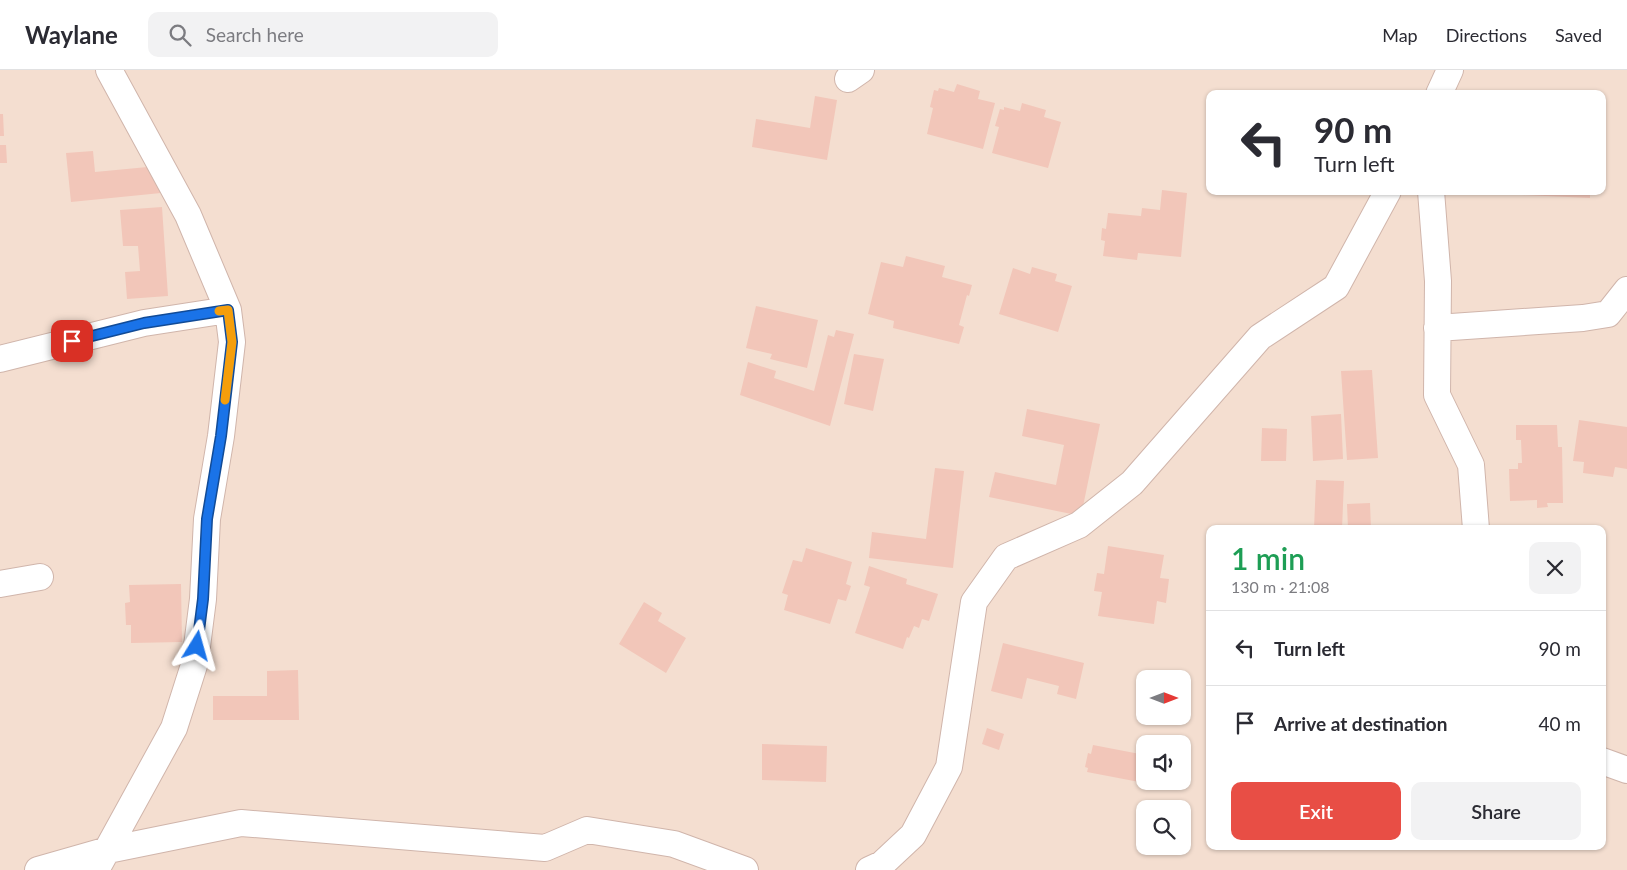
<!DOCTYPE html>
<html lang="en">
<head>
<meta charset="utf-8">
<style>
	:root { --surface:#fff; --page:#f2f2f3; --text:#2b2b33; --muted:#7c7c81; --line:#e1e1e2; --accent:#e84e45 }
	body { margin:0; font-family:Lato,sans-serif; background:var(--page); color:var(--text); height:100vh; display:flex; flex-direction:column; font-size:19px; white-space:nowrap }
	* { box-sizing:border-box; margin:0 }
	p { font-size:16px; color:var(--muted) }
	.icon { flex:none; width:28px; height:28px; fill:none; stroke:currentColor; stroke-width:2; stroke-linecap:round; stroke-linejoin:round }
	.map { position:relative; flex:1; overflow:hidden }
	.side { position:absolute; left:1206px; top:455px; width:400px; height:325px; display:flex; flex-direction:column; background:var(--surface); border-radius:10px; box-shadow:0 1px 4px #0004 }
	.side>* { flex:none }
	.top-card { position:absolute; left:1206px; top:20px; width:400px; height:105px; border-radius:10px; box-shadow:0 1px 4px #0004; background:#fff; color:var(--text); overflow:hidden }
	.needle { width:32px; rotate:90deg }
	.fabs { position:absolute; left:1136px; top:600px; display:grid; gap:10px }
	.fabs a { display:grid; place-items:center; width:55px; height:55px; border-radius:10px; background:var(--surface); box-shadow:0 1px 4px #0004; font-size:25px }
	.pin { position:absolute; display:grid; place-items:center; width:42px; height:42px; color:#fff; margin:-21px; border-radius:10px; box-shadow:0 2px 8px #0006 }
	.me { position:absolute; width:55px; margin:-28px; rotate:8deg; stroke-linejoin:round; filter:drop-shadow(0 0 4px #0008) }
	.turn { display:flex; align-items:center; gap:18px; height:105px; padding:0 25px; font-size:22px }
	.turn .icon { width:65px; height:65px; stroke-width:2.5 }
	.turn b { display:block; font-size:35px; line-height:42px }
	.round { display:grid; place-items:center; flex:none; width:52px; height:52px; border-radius:10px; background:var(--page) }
	.headline { display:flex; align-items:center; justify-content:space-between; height:85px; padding:0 25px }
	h1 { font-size:30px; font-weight:600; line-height:38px; color:#1e9e55 }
	.primary-button { display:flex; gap:10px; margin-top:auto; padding:10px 25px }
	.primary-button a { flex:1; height:58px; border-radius:10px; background:var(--accent); color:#fff; font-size:20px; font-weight:600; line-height:58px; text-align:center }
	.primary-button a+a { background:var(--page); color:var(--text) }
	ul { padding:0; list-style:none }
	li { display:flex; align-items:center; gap:15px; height:75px; padding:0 25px; border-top:1px solid var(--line) }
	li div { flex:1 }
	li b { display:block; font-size:19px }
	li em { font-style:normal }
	header { display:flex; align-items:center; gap:30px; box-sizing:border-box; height:70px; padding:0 25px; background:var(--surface); border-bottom:1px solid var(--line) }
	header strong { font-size:24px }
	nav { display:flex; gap:28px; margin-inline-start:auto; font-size:18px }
	.search { width:350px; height:45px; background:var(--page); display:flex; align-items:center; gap:12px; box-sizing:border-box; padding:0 18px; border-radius:10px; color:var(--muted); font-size:19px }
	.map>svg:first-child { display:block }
	.residential { fill:#f4ded0; fill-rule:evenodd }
	.building { fill:#f2c6b9 }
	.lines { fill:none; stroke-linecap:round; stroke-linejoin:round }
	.street-casing { stroke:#d0b5ab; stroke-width:28 }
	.street { stroke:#fff; stroke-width:26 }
	.route-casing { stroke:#114b97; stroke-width:12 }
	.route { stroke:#1a73e8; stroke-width:9 }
	.slow { stroke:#f59e0b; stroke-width:9 }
</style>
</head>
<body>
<header>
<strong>Waylane</strong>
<div class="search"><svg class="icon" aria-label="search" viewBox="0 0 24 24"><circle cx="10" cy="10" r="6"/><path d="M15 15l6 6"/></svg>Search here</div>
<nav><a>Map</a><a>Directions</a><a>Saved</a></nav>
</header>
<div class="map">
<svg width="1627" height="800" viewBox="0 0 1627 800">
	<rect width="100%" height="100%" fill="#fceee2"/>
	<!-- residential -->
	<path class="residential" d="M 0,0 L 1627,0 L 1627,800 L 0,800 ZM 1210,24 L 1602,24 L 1602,121 L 1210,121 ZM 1210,459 L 1602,459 L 1602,776 L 1210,776 ZM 1145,609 L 1182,609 L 1182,646 L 1145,646 ZM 1145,674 L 1182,674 L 1182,711 L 1145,711 ZM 1145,739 L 1182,739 L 1182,776 L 1145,776 Z"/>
	<!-- building -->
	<path class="building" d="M 957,14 L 980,21 L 978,29 L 995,33 L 983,79 L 927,64 L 933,38 L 930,37 L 934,20 L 938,21 L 939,18 L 954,22 Z
		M 815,26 L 837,30 L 827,90 L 752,77 L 756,49 L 810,58 Z
		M 1022,33 L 1046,40 L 1044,47 L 1061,52 L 1048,98 L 992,83 L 999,57 L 995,56 L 1000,39 L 1004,40 L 1004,37 L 1020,41 Z
		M 0,44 L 3,44 L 4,66 L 0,66 Z
		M 0,75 L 6,75 L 7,93 L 0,93 Z
		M 93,81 L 95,102 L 158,96 L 161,123 L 71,132 L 66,83 Z
		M 1162,120 L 1187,123 L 1181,187 L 1138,183 L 1137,190 L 1103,186 L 1105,171 L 1101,170 L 1102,158 L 1106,159 L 1108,143 L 1141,146 L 1142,138 L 1160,140 Z
		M 1522,121 L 1590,121 L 1590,128 L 1522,125 Z
		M 162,137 L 168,226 L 127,229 L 125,202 L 140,201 L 138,176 L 123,176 L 120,140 Z
		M 906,186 L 945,196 L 942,207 L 972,215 L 969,226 L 967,225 L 959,255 L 964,257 L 959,274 L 893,258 L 894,251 L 868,244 L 881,192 L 903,197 Z
		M 1032,197 L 1057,204 L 1055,211 L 1072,216 L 1058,262 L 999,244 L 1013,198 L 1030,204 Z
		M 756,236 L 818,250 L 807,298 L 770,289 L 772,284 L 746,278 Z
		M 836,260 L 854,264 L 830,356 L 740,325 L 748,292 L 776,301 L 774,308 L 814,321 L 828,265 L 834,267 Z
		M 854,284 L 884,289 L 873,341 L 844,334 Z
		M 1372,300 L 1378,388 L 1347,390 L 1341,301 Z
		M 1027,339 L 1100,354 L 1081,446 L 989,427 L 995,402 L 1056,415 L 1064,375 L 1022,366 Z
		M 1341,344 L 1343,389 L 1313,391 L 1311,346 Z
		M 1579,350 L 1627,357 L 1627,399 L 1615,397 L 1613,407 L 1583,403 L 1584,392 L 1573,391 Z
		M 1516,355 L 1557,355 L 1558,377 L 1562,377 L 1563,433 L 1547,433 L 1548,437 L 1537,438 L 1537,430 L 1510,431 L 1509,399 L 1518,399 L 1518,393 L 1522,393 L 1521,370 L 1516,370 Z
		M 1262,358 L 1287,359 L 1286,391 L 1261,391 Z
		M 935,398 L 964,401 L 953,498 L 869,488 L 872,462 L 926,469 Z
		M 1316,410 L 1344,411 L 1342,459 L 1314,459 Z
		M 1370,433 L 1371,459 L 1348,459 L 1347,434 Z
		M 1108,476 L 1164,485 L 1160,508 L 1169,509 L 1166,533 L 1157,531 L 1154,554 L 1098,546 L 1102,522 L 1094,521 L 1097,503 L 1104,504 Z
		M 806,478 L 852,492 L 846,514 L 851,516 L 846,531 L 838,529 L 830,554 L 784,540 L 788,525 L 782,523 L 793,490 L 802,492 Z
		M 869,496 L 907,509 L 906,514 L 938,524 L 929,551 L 922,549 L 919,558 L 914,556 L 909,568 L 907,567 L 903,579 L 855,563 L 870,517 L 864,515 Z
		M 181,514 L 182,572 L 131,573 L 131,555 L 126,555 L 125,533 L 130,532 L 129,515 Z
		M 644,532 L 662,543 L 658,551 L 686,568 L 666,603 L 619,574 Z
		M 1003,573 L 1084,593 L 1076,629 L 1057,624 L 1059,616 L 1027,608 L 1022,629 L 991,621 Z
		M 298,600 L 299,650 L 213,650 L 213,626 L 267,626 L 267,601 Z
		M 987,658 L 1004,664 L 999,680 L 982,674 Z
		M 762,674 L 827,676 L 826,712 L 762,710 Z
		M 1093,675 L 1145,685 L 1145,711 L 1182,711 L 1181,720 L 1087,702 L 1088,698 L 1085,697 L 1088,683 L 1091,684 Z"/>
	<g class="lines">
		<!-- street casing -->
		<g class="street-casing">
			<path id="street" d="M 848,9 L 861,0
				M 1439,24 L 1450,0
				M 1431,121 L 1438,211 L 1437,325 L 1471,395 L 1476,459
				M 1437,258 L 1583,248 L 1608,244 L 1627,220
				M 0,289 L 144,253 L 228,240
				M 0,514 L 40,507
				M 1602,691 L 1627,700
				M 38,800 L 108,780 L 241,753 L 545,778 L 587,760 L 674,774 L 745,800
				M 96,800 L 174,658 L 195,592 L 203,529 L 207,449 L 221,366 L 232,272 L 228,240 L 188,145 L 109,0
				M 869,800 L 882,794 L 913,765 L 949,697 L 974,532 L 1006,487 L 1079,455 L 1132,413 L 1260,267 L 1336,217 L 1388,121"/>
		</g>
		<!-- street -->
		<use href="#street" class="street"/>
	</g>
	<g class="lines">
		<!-- route casing -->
		<g class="route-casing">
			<path id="route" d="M 72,271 L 144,253 L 228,240 L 232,272 L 221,366 L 207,449 L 203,529 L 197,576"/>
		</g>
		<!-- route -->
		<use href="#route" class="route"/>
		<!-- slow -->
		<path class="slow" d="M 219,241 L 228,240 L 232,272 L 225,330"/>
	</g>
</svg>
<div class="fabs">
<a><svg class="needle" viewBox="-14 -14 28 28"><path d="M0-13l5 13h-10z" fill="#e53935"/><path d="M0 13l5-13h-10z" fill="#7c7c81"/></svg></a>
<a><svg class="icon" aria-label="sound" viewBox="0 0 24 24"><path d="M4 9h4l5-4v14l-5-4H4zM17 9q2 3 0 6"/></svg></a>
<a><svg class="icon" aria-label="search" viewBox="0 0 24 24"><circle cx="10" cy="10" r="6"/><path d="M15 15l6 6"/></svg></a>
</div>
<div class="pin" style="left:72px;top:271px;background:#d93025"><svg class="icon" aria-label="arrive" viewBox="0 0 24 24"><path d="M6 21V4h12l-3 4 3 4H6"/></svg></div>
<svg class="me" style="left:197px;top:576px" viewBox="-20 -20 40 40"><path d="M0-17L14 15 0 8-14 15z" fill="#1a73e8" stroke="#fff" stroke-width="4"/></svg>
<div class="top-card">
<div class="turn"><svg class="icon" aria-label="left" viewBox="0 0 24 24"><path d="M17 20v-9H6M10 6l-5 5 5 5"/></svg><div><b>90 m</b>Turn left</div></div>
</div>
<section class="side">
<div class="headline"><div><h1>1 min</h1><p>130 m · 21:08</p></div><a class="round"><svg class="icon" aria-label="close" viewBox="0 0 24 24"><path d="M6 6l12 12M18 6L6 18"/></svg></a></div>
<ul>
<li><svg class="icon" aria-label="left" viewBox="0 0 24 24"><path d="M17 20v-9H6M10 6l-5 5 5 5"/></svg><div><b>Turn left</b></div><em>90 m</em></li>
<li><svg class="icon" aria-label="arrive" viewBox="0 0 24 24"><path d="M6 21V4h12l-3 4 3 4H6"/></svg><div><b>Arrive at destination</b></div><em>40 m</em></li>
</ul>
<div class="primary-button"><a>Exit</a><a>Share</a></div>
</section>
</div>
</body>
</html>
